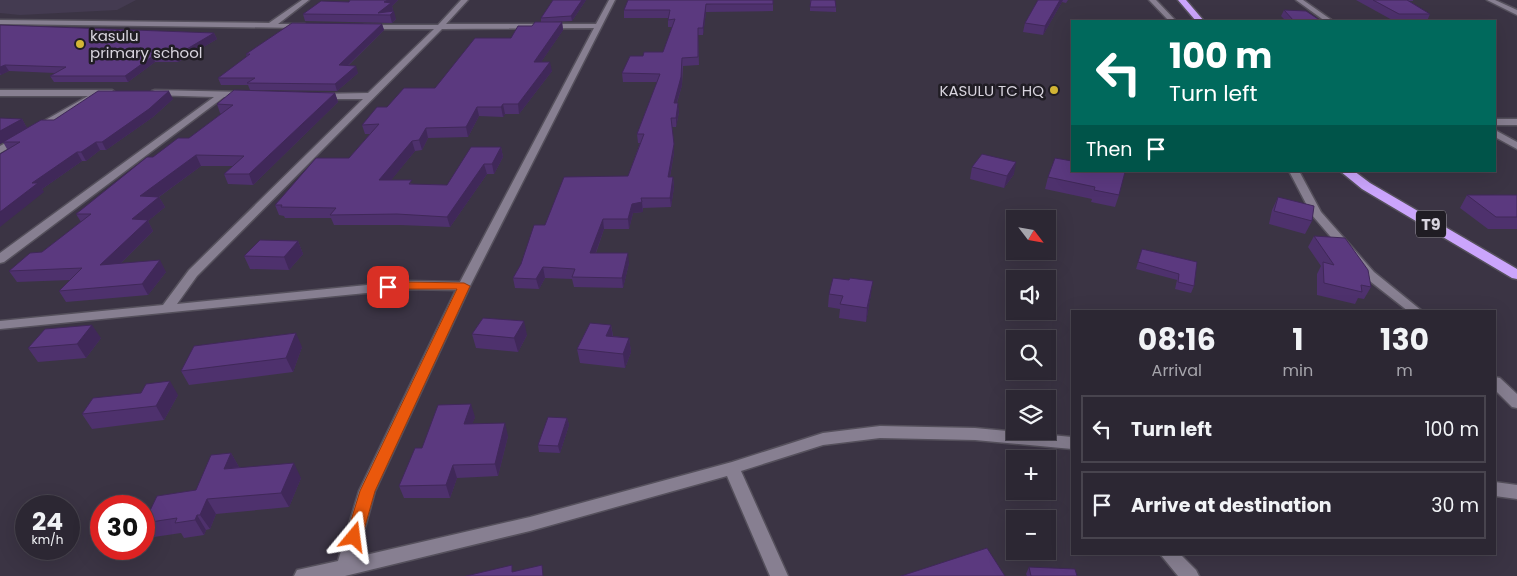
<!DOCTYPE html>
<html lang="en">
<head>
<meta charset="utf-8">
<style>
	:root { --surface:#2c2733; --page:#342f3b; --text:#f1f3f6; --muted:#a6a5ac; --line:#48444e }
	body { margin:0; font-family:Poppins,sans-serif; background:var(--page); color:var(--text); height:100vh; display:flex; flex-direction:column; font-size:19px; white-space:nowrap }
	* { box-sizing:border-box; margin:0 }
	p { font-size:16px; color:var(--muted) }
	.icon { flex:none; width:28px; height:28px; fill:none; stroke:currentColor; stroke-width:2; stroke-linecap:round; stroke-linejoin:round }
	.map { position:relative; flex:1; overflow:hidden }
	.side { position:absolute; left:1071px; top:310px; width:425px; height:245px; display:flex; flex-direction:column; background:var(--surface); border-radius:0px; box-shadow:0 5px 20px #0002,0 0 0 1px var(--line) }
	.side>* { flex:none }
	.banner { position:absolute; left:1071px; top:20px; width:425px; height:152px; border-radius:0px; box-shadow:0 5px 20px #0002,0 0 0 1px var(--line); background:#00695c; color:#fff; overflow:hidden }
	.needle { width:32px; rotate:121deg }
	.fabs { position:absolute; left:1006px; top:210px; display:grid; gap:10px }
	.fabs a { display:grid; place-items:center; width:50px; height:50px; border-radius:0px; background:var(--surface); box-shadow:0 5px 20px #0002,0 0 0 1px var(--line); font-size:25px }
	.speed { position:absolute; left:15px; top:495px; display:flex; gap:10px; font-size:25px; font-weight:700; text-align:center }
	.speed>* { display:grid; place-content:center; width:65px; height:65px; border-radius:50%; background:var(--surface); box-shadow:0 5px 20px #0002,0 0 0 1px var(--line); line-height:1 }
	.speed small { font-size:12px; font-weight:400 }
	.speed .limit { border:8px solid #d22; background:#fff; color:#111 }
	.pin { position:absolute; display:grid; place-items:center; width:42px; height:42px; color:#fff; margin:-21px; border-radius:10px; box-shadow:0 2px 8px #0006 }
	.me { position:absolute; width:55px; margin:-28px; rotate:16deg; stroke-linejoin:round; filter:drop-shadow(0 0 4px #0008) }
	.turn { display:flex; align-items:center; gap:18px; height:105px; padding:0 15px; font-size:22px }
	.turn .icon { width:65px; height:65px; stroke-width:2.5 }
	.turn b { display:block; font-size:35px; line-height:42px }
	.then { display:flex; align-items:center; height:48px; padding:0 15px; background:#0003; gap:10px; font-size:19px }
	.eta { display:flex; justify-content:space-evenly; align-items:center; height:85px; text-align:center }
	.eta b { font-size:30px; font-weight:700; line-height:35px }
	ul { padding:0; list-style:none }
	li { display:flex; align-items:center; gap:15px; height:68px; margin:0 10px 8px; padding:0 5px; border:2px solid var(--line); border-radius:0px }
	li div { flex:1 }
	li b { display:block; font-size:19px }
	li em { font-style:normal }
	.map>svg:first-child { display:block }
	.built { fill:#443b51 }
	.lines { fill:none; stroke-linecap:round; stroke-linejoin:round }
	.street-casing { stroke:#55505c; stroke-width:3 }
	.highway-casing { stroke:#55505c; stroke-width:3 }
	.street { fill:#877f91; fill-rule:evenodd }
	.highway { fill:#cba5fc; fill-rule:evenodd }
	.wall { fill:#4e316d }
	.shaded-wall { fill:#402859 }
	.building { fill:#5b397f; stroke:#402859 }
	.route { fill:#ea580c; stroke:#983908 }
	.poi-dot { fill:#d3b635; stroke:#201d24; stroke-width:2 }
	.labels { text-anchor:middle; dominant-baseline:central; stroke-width:5; stroke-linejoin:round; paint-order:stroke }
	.far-poi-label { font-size:15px; fill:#d8d4de; stroke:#201d24; text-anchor:start }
	.shield { fill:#201d24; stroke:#a19da6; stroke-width:1 }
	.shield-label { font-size:16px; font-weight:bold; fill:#d8d4de }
</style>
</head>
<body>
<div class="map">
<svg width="1517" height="576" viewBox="0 0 1517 576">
	<rect width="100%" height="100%" fill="#3b3444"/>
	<!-- built -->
	<path class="built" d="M 0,0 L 136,0 L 117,10 L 20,15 L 0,13 Z"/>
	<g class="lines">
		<!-- street casing -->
		<g class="street-casing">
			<path id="street" d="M 302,0 L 309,0 L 278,24 L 305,24 L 306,26 L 302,28 L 0,24 L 0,20 L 269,23 Z
				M 461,0 L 468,0 L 446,24 L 596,24 L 609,0 L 615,0 L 470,286 L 375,491 L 357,557 L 530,517 L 732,462 L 823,433 L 880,426 L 975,428 L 1072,437 L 1072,449 L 975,440 L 880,438 L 823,445 L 741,471 L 788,576 L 770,576 L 727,476 L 530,531 L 345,576 L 294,576 L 297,570 L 338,561 L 359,491 L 456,290 L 407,289 L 0,329 L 0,321 L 163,305 L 189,270 L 363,99 L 320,99 L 317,98 L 317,94 L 368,93 L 434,29 L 364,29 L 364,25 L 438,25 ZM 594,28 L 460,282 L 407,281 L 177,304 L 197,276 L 442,29 Z
				M 1149,0 L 1156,0 L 1176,21 L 1169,21 Z
				M 1296,0 L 1303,0 L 1333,21 L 1325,21 Z
				M 1487,0 L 1495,0 L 1517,10 L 1517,15 Z
				M 0,90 L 112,90 L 116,93 L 112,96 L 90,96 L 93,98 L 92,100 L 38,131 L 35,130 L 35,126 L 88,96 L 0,96 Z
				M 155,90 L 245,92 L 249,95 L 245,98 L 224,97 L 4,262 L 0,263 L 0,253 L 214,97 L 152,95 L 152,91 Z
				M 1495,119 L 1517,119 L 1517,125 L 1495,125 Z
				M 1495,130 L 1517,142 L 1517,149 L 1495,137 Z
				M 20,135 L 23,136 L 23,140 L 0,153 L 0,146 Z
				M 1289,171 L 1299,171 L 1321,212 L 1374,272 L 1422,311 L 1408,311 L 1366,278 L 1312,215 Z
				M 1495,377 L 1500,378 L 1517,394 L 1517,408 L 1512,407 L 1495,390 Z
				M 1495,482 L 1517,485 L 1517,499 L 1495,496 Z
				M 1160,554 L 1180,554 L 1196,570 L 1199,576 L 1178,576 Z"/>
		</g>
		<!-- highway casing -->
		<g class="highway-casing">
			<path id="highway" d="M 1178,0 L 1186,0 L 1204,21 L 1196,21 Z
				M 1340,171 L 1354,171 L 1370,183 L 1517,269 L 1517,279 L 1512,278 L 1362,189 Z"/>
		</g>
		<!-- street -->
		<use href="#street" class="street"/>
		<!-- highway -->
		<use href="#highway" class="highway"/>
	</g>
	<!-- wall -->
	<path class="wall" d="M 350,0 L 398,0 L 392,6 L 393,10 L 391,12 L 396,19 L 392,23 L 305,21 L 303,14 L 349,2 Z
		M 553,0 L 586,0 L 572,21 L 552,22 L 562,22 L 563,30 L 541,62 L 552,71 L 519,114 L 505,114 L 503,117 L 479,116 L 468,137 L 428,138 L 422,150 L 415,151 L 391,180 L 414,184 L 447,185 L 501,147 L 503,157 L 494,174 L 487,174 L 450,227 L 400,225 L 334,225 L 331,218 L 285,218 L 284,216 L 279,215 L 275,205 L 349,158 L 370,134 L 365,134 L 362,125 L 387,107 L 435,88 L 511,38 L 532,26 L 541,22 L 541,18 Z
		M 773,0 L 773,11 L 706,12 L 703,35 L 698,35 L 699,65 L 683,66 L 682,85 L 677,103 L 679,112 L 676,127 L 672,127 L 674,153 L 670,177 L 673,177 L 674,187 L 671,207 L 643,208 L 643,212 L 633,213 L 629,229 L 604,229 L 596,253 L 629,263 L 623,288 L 574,287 L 572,279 L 545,278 L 539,289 L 515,288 L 513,278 L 545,225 L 628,176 L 640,143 L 638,143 L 637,134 L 657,82 L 623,82 L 622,73 L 643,56 L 663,52 L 672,27 L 668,27 L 668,18 L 624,18 L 624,10 Z
		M 810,0 L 836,7 L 836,12 L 810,11 Z
		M 1038,0 L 1068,0 L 1066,3 L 1062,2 L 1043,35 L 1023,32 L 1025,23 Z
		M 1356,0 L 1413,0 L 1413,1 L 1409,1 L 1430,14 L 1427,21 L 1394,21 Z
		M 1284,10 L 1321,21 L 1286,21 L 1281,16 Z
		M 382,24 L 384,30 L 348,66 L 358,73 L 337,91 L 250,90 L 248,85 L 221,85 L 218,78 L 247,57 L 246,54 Z
		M 0,25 L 214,33 L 217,39 L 178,62 L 155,62 L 128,82 L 54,82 L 50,76 L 55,73 L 9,71 L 0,75 Z
		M 335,93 L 338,102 L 253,185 L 228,184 L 224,174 L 233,166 L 201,166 L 159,197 L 165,207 L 148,221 L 153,231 L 120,264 L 166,272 L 148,295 L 66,302 L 59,291 L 70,280 L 17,282 L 9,271 L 42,252 L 81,222 L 76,214 L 153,157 L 189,138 L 221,114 L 220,113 L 217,104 Z
		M 173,99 L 153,117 L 106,150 L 100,150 L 86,161 L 82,161 L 42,189 L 44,192 L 7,149 L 3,142 L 0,144 L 22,119 L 27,128 L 54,120 Z
		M 1055,158 L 1119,195 L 1115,207 L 1091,202 L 1092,199 L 1045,189 L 1048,177 Z
		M 972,167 L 1014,174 L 1004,188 L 970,179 Z
		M 1467,195 L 1517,195 L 1517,229 L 1488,229 L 1460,208 Z
		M 1278,197 L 1312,221 L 1305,234 L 1269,224 L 1272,210 Z
		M 1314,236 L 1371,287 L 1364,299 L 1358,298 L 1355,304 L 1317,295 L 1317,274 L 1321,266 L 1308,247 Z
		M 298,241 L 303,254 L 289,270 L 250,269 L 244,256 Z
		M 1142,249 L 1197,262 L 1194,286 L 1191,293 L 1175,289 L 1177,280 L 1136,269 Z
		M 829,294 L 871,294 L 866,322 L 839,318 L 840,309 L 828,307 Z
		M 611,325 L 613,336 L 629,338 L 631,352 L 625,368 L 580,363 L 577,349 Z
		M 472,334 L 527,335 L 518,352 L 476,348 Z
		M 101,338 L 86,358 L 38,362 L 28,348 Z
		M 302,347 L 293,372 L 189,385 L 181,371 Z
		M 178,395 L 164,420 L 92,429 L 82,414 Z
		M 475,417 L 472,424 L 508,436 L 498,476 L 457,478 L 450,498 L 404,498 L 399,486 L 422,448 Z
		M 567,418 L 569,425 L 560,453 L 539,452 L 538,445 Z
		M 231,453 L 239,467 L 301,478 L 289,507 L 216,514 L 210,529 L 206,530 L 204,535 L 184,538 L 181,533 L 154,537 L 144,524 L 144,522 L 196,490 Z
		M 1029,567 L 1077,576 L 1027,576 L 1026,574 Z"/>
	<!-- shaded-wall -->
	<path class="shaded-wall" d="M 388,0 L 398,0 L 392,6 L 393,10 L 387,15 L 378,13 L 384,2 Z
		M 582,0 L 586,0 L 572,21 L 571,16 Z
		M 1060,0 L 1063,0 L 1062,2 L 1043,35 L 1045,26 Z
		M 706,4 L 706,12 L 703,35 L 703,28 Z
		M 394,11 L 396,19 L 392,23 L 390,15 Z
		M 562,22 L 563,30 L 535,71 L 534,62 Z
		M 382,24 L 384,30 L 341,72 L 339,65 Z
		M 214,33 L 217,39 L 178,62 L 175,56 Z
		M 153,56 L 155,62 L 128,82 L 125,76 Z
		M 682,58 L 682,85 L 674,112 L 674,103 Z
		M 550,62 L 552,71 L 519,114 L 518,104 Z
		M 5,65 L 9,71 L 1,75 L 0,73 L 0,67 Z
		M 356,66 L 358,73 L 337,91 L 335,84 Z
		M 169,91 L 173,99 L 153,117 L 106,150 L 102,142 Z
		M 335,93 L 338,102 L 253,185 L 249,174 Z
		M 678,103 L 679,112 L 676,127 L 676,118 Z
		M 503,104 L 505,114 L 503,117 L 501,107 Z
		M 477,107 L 479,116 L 468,137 L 466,127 Z
		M 22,119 L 27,128 L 0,144 L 0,131 Z
		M 426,128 L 428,138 L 422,150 L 419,140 Z
		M 412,141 L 415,151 L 383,190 L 379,180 Z
		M 96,142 L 100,150 L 86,161 L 81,152 Z
		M 674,144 L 674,153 L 668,187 L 668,177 Z
		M 501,147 L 503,157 L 494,174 L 492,164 Z
		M 77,152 L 82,161 L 42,189 L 44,192 L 0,227 L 0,212 L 32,183 Z
		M 196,155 L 201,166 L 145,207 L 140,196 Z
		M 1016,162 L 1014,174 L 1004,188 L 1007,176 Z
		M 484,164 L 487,174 L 450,227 L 447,217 Z
		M 673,177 L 674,187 L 671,207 L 670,198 Z
		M 159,197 L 165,207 L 148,221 L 153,231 L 107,277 L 100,265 L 132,219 Z
		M 642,202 L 643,212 L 633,213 L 629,229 L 628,219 L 632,204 Z
		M 603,219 L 604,229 L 592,263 L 590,253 Z
		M 298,241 L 303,254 L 289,270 L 284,257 Z
		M 628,253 L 629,263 L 623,288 L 622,278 Z
		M 160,260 L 166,272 L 148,295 L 142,284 Z
		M 543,267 L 545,278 L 539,289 L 536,279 Z
		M 873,281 L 871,294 L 866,322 L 867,308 Z
		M 524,321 L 527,335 L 518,352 L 514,338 Z
		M 92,325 L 101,338 L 86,358 L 77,344 Z
		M 611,325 L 613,339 L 606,336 Z
		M 296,333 L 302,347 L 293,372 L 286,358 Z
		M 629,338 L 631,352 L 625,368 L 623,354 Z
		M 170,381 L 178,395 L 164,420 L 156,406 Z
		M 471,404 L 475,417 L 468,436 L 464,424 Z
		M 567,418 L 569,425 L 560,453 L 558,446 Z
		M 505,423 L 508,436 L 498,476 L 495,464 Z
		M 231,453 L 239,467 L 224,469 Z
		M 294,463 L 301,478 L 289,507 L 281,493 Z
		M 453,465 L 457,478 L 450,498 L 446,485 Z
		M 207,499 L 216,514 L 210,529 L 200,515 Z
		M 197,515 L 206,530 L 204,535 L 195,520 Z"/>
	<!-- building -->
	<path class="building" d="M 350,0 L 388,0 L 384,2 L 391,3 L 378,13 L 394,11 L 390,15 L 303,14 L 321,1 L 349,2 Z
		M 553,0 L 582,0 L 571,16 L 541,18 Z
		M 628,0 L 773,0 L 773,4 L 706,4 L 703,28 L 698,28 L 698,57 L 682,58 L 681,77 L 674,103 L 678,103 L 676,118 L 671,118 L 674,144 L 668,177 L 673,177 L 670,198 L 641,198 L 642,202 L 632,204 L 628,219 L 603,219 L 590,253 L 628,253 L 622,278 L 572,277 L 575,269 L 543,267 L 536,279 L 513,278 L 521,264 L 534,225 L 545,225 L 564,177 L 628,176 L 644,134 L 637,134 L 660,74 L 622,73 L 630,56 L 643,56 L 644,52 L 663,52 L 675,19 L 668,20 L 670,10 L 624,10 Z
		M 811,0 L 835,0 L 836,7 L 810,7 Z
		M 1038,0 L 1060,0 L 1045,26 L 1025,23 Z
		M 1373,0 L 1407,0 L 1430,14 L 1399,14 Z
		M 1284,10 L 1306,11 L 1321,21 L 1294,21 Z
		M 535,22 L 562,22 L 534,62 L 550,62 L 518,104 L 503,104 L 501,107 L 477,107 L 466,127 L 426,128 L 419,140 L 412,141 L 379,180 L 412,180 L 409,184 L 447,185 L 471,147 L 501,147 L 492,164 L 484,164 L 447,217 L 397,214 L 330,215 L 336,208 L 281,207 L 282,205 L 275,205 L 316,158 L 349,158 L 379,124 L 362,125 L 377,107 L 387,107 L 404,88 L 435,88 L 475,38 L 511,38 L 518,26 L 532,26 Z
		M 292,23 L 382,24 L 339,65 L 356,66 L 335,84 L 247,83 L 255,78 L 218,78 L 250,54 L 246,54 Z
		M 0,25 L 214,33 L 175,56 L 153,56 L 125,76 L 50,76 L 66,67 L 5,65 L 0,67 Z
		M 234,90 L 335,93 L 249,174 L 224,174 L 244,156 L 196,155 L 140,196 L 159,197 L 132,219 L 148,220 L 100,265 L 160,260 L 142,284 L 59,291 L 82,268 L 9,271 L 30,253 L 42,252 L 91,214 L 76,214 L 147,157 L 153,157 L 178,138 L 189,138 L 233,105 L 217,104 Z
		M 98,91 L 169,91 L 149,109 L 102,142 L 96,142 L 81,152 L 77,152 L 32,183 L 38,183 L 0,212 L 0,154 L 20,142 L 3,142 L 41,120 L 54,120 Z
		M 0,118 L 22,119 L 0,131 Z
		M 982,154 L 1016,162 L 1007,176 L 972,167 Z
		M 1055,158 L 1072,161 L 1072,171 L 1125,172 L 1119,195 L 1094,190 L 1095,187 L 1048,177 Z
		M 1467,195 L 1517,195 L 1517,217 L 1496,217 Z
		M 1278,197 L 1314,206 L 1312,221 L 1274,211 Z
		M 1314,236 L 1345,238 L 1368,270 L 1371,287 L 1361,285 L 1362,292 L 1324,283 L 1323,262 L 1334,265 Z
		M 260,240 L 298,241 L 284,257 L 244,256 Z
		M 1142,249 L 1197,262 L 1194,286 L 1178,282 L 1179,274 L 1138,262 Z
		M 833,278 L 849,280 L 850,278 L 873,281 L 867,308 L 840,304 L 843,296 L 829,294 Z
		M 483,318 L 524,321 L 514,338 L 472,334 Z
		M 590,323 L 611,325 L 606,336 L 629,338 L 623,354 L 577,349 Z
		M 92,325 L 77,344 L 28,348 L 45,329 Z
		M 296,333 L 286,358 L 181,371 L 194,346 Z
		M 170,381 L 156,406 L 82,414 L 93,398 L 141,393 L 146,384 Z
		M 471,404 L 464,424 L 505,423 L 495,464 L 453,465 L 446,485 L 399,486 L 415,448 L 422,448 L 438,405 Z
		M 548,417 L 567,418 L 558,446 L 538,445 Z
		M 231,453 L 224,469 L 294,463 L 281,493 L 207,499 L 200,515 L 197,515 L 195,520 L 175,523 L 177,518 L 144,523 L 157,496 L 196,490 L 211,455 Z
		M 987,548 L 1005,576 L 901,576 Z
		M 512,565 L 512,572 L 542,565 L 543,576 L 466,576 Z
		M 1029,567 L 1075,569 L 1077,576 L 1031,576 Z"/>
	<!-- route -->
	<path class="route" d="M 407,282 L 464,283 L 470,286 L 375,491 L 362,537 L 360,542 L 354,544 L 348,542 L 346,537 L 360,491 L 457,289 L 407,289 L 388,290 L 382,287 L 388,283 Z"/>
	<!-- markers -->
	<g class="poi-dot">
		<circle cx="80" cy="44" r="5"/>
		<circle cx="1054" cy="90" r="5"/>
	</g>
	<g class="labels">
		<!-- far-poi labels -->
		<g class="far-poi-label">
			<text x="90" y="35">kasulu<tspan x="90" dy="17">primary school</tspan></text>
			<text x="1044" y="90" text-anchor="end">KASULU TC HQ</text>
		</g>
		<!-- shield labels -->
		<rect class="shield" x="1416" y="210.5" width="30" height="27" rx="4"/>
		<g class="shield-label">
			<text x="1431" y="224">T9</text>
		</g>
	</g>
</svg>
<div class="fabs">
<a><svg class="needle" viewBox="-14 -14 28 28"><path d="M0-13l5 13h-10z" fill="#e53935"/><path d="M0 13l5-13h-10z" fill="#a6a5ac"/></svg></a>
<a><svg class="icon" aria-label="sound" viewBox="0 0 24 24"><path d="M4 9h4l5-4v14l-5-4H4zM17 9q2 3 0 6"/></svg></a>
<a><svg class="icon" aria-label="search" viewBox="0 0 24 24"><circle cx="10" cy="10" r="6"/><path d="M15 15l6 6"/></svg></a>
<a><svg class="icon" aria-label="layers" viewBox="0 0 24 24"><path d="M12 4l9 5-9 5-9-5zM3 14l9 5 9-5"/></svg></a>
<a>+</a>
<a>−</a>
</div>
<div class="speed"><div>24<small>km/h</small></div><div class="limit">30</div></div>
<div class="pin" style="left:388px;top:287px;background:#d93025"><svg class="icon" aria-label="arrive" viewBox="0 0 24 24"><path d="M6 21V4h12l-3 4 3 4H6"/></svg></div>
<svg class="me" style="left:354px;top:537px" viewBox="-20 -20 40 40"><path d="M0-17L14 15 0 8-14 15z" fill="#ea580c" stroke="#fff" stroke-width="4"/></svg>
<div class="banner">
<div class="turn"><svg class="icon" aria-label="left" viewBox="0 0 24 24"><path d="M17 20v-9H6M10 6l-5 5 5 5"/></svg><div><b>100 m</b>Turn left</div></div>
<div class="then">Then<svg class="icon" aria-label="arrive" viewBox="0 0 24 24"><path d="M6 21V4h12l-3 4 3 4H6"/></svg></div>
</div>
<section class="side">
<div class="eta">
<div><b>08:16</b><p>Arrival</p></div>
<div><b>1</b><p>min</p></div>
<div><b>130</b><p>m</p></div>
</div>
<ul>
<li><svg class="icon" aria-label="left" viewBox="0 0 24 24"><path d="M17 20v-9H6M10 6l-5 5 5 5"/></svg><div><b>Turn left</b></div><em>100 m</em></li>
<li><svg class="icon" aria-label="arrive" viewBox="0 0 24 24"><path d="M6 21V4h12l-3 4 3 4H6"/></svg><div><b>Arrive at destination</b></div><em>30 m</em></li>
</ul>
</section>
</div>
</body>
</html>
